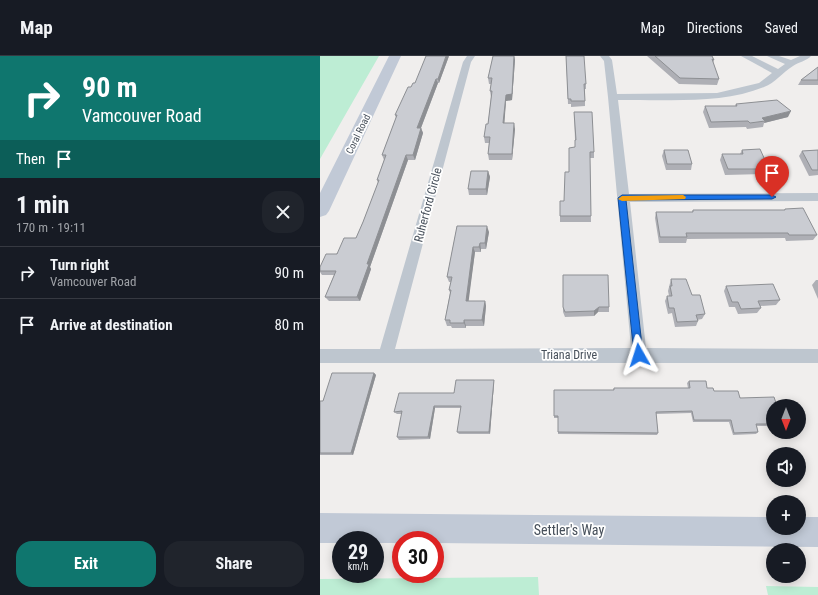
<!DOCTYPE html>
<html lang="en">
<head>
<meta charset="utf-8">
<style>
	:root { --surface:#171b24; --page:#20242c; --text:#f1f3f6; --muted:#9ea1a6; --line:#363941; --accent:#0f766e }
	body { margin:0; font-family:"Roboto Condensed",sans-serif; background:var(--page); color:var(--text); height:100vh; display:flex; flex-direction:column; font-size:15px; white-space:nowrap }
	* { box-sizing:border-box; margin:0 }
	p { font-size:13px; color:var(--muted) }
	.icon { flex:none; width:22px; height:22px; fill:none; stroke:currentColor; stroke-width:2; stroke-linecap:round; stroke-linejoin:round }
	.map { position:relative; flex:1; overflow:hidden }
	.sheet { display:flex; flex-direction:column; background:var(--surface); width:320px }
	.sheet>* { flex:none }
	.top-card { background:#0f766e; color:#fff; overflow:hidden }
	.needle { width:26px; rotate:180deg }
	.tools { position:absolute; left:446px; top:343px; display:grid; gap:8px }
	.tools a { display:grid; place-items:center; width:40px; height:40px; border-radius:50%; background:var(--surface); box-shadow:0 2px 10px #0003; font-size:20px }
	.speed { position:absolute; left:12px; top:475px; display:flex; gap:8px; font-size:20px; font-weight:700; text-align:center }
	.speed>* { display:grid; place-content:center; width:52px; height:52px; border-radius:50%; background:var(--surface); box-shadow:0 2px 10px #0003; line-height:1 }
	.speed small { font-size:10px; font-weight:400 }
	.speed .limit { border:6px solid #d22; background:#fff; color:#111 }
	.pin { position:absolute; display:grid; place-items:center; width:34px; height:34px; color:#fff; margin:-41px -17px; border-radius:50% 50% 50% 0; rotate:-45deg; box-shadow:0 0 4px #0007 }
	.pin .icon { rotate:45deg }
	.me { position:absolute; width:44px; margin:-22px; rotate:354deg; stroke-linejoin:round; filter:drop-shadow(0 0 3px #0008) }
	.turn { display:flex; align-items:center; gap:14px; height:84px; padding:0 16px; font-size:18px }
	.turn .icon { width:52px; height:52px; stroke-width:2.5 }
	.turn b { display:block; font-size:28px; line-height:34px }
	.then { display:flex; align-items:center; height:38px; padding:0 16px; background:#0003; gap:8px; font-size:15px }
	.round { display:grid; place-items:center; flex:none; width:42px; height:42px; border-radius:16px; background:var(--page) }
	.head { display:flex; align-items:center; justify-content:space-between; height:68px; padding:0 16px }
	h1 { font-size:24px; font-weight:700; line-height:30px }
	.action { display:flex; gap:8px; margin-top:auto; padding:8px 16px }
	.action a { flex:1; height:46px; border-radius:16px; background:var(--accent); color:#fff; font-size:16px; font-weight:700; line-height:46px; text-align:center }
	.action a+a { background:var(--page); color:var(--text) }
	ul { padding:0; list-style:none }
	li { display:flex; align-items:center; gap:12px; height:52px; padding:0 16px; border-top:1px solid var(--line) }
	li div { flex:1 }
	li b { display:block; font-size:15px }
	li em { font-style:normal }
	header { display:flex; align-items:center; gap:24px; box-sizing:border-box; height:56px; padding:0 20px; background:var(--surface); border-bottom:1px solid var(--line) }
	header strong { font-size:19px }
	nav { display:flex; gap:22px; margin-inline-start:auto; font-size:14px }
	main { display:flex; flex:1; min-height:0 }
	.map>svg:first-child { display:block }
	.green { fill:#bdedd4 }
	.lines { fill:none; stroke-linecap:round; stroke-linejoin:round }
	.street { fill:#bec6cf; fill-rule:evenodd }
	.secondary { fill:#c1c9d6; fill-rule:evenodd }
	.wall { fill:#aeafb5 }
	.shaded-wall { fill:#8d8f93 }
	.building { fill:#caccd2; stroke:#8d8f93 }
	.route { fill:#1a73e8; stroke:#114b97 }
	.slow { fill:#f59e0b }
	.labels { text-anchor:middle; dominant-baseline:central; stroke-width:3.5; stroke-linejoin:round; paint-order:stroke }
	.far-street-label { font-size:10px; fill:#464f5a; stroke:#fff }
	.street-label { font-size:12px; fill:#464f5a; stroke:#fff }
	.near-street-label { font-size:14px; fill:#464f5a; stroke:#fff }
</style>
</head>
<body>
<header>
<strong>Map</strong>
<nav><a>Map</a><a>Directions</a><a>Saved</a></nav>
</header>
<main>
<section class="sheet">
<div class="top-card">
<div class="turn"><svg class="icon" aria-label="right" viewBox="0 0 24 24"><path d="M7 20v-9h11M14 6l5 5-5 5"/></svg><div><b>90 m</b>Vamcouver Road</div></div>
<div class="then">Then<svg class="icon" aria-label="arrive" viewBox="0 0 24 24"><path d="M6 21V4h12l-3 4 3 4H6"/></svg></div>
</div>
<div class="head"><div><h1>1 min</h1><p>170 m · 19:11</p></div><a class="round"><svg class="icon" aria-label="close" viewBox="0 0 24 24"><path d="M6 6l12 12M18 6L6 18"/></svg></a></div>
<ul>
<li><svg class="icon" aria-label="right" viewBox="0 0 24 24"><path d="M7 20v-9h11M14 6l5 5-5 5"/></svg><div><b>Turn right</b><p>Vamcouver Road</p></div><em>90 m</em></li>
<li><svg class="icon" aria-label="arrive" viewBox="0 0 24 24"><path d="M6 21V4h12l-3 4 3 4H6"/></svg><div><b>Arrive at destination</b></div><em>80 m</em></li>
</ul>
<div class="action"><a>Exit</a><a>Share</a></div>
</section>
<div class="map">
<svg width="498" height="539" viewBox="0 0 498 539">
	<rect width="100%" height="100%" fill="#f0eeed"/>
	<!-- green -->
	<path class="green" d="M 0,0 L 59,0 L 0,103 Z
		M 218,521 L 219,539 L 0,539 L 0,523 Z
		M 446,530 L 498,531 L 498,539 L 448,539 Z"/>
	<g class="lines">
		<!-- street -->
		<path class="street" d="M 147,0 L 155,0 L 151,6 L 75,293 L 311,292 L 288,41 L 284,5 L 280,0 L 289,0 L 292,4 L 297,38 L 397,37 L 439,27 L 452,17 L 421,0 L 432,0 L 458,13 L 465,8 L 447,0 L 459,0 L 471,4 L 480,0 L 491,0 C 487,5 478,6 473,10 C 463,16 455,27 444,31 C 400,49 344,43 298,44 L 309,138 L 498,137 L 498,145 L 310,146 L 326,292 L 498,293 L 498,307 L 0,307 L 0,293 L 60,293 L 143,6 Z"/>
		<!-- secondary -->
		<path class="secondary" d="M 69,0 L 81,0 L 9,155 L 6,159 L 0,161 L 0,137 Z
			M 0,457 L 453,461 L 453,472 L 479,472 L 479,461 L 498,461 L 498,491 L 115,487 L 115,484 L 81,484 L 81,487 L 55,487 L 55,484 L 21,484 L 21,487 L 0,487 Z"/>
	</g>
	<!-- wall -->
	<path class="wall" d="M 129,0 L 119,27 L 118,27 L 101,72 L 103,77 L 95,104 L 88,104 L 50,211 L 51,213 L 40,245 L 9,245 L 5,241 L 14,219 L 2,219 L 0,216 L 0,211 L 36,182 L 43,166 L 58,127 L 57,124 L 64,104 L 62,99 L 76,62 L 75,59 L 91,31 L 95,27 Z
		M 173,0 L 194,0 L 195,4 L 192,44 L 186,45 L 184,67 L 195,73 L 192,104 L 169,104 L 168,98 L 169,87 L 165,87 L 164,81 L 168,68 L 171,41 L 170,35 L 171,28 L 169,28 L 168,22 Z
		M 246,0 L 266,28 L 266,33 L 265,33 L 265,50 L 251,51 L 251,48 L 248,48 Z
		M 327,0 L 392,0 L 394,4 L 393,7 L 399,23 L 397,29 L 359,28 Z
		M 498,11 L 498,29 L 478,29 L 481,24 Z
		M 416,48 L 468,61 L 444,67 L 443,71 L 427,73 L 426,71 L 389,72 L 383,56 L 385,50 L 415,50 Z
		M 254,56 L 274,96 L 274,102 L 270,102 L 270,104 L 271,166 L 240,166 L 240,145 L 244,145 L 249,116 L 255,91 L 255,84 Z
		M 344,94 L 372,108 L 371,114 L 346,114 L 342,100 Z
		M 422,94 L 449,113 L 446,118 L 405,119 L 400,104 L 402,98 L 420,98 Z
		M 498,94 L 498,119 L 489,120 L 479,100 L 482,95 Z
		M 168,115 L 170,121 L 167,139 L 149,139 L 148,133 Z
		M 465,153 L 497,179 L 493,184 L 466,185 L 465,182 L 367,183 L 366,187 L 339,187 L 335,162 L 336,156 L 372,156 L 373,154 L 464,154 Z
		M 137,170 L 169,176 L 166,193 L 161,193 L 161,196 L 155,196 L 148,245 L 165,245 L 166,250 L 164,270 L 146,270 L 146,272 L 132,272 L 131,270 L 127,270 L 125,264 L 130,237 L 129,234 L 131,226 L 129,226 L 127,221 Z
		M 243,219 L 289,251 L 289,256 L 278,256 L 274,260 L 245,261 L 243,256 Z
		M 351,223 L 372,239 L 385,258 L 382,263 L 377,264 L 378,265 L 376,270 L 355,271 L 352,257 L 348,258 L 345,245 L 347,240 L 349,240 L 348,235 Z
		M 496,224 L 498,224 L 498,243 L 492,229 Z
		M 406,230 L 460,244 L 456,249 L 440,250 L 441,252 L 437,257 L 418,258 L 415,251 L 409,251 L 404,235 Z
		M 54,317 L 56,319 L 33,399 L 0,399 L 0,345 L 3,345 Z
		M 174,324 L 174,327 L 170,378 L 139,378 L 137,376 L 141,352 L 115,352 L 110,383 L 79,384 L 77,381 L 82,358 L 77,358 L 74,356 Z
		M 369,325 L 387,332 L 394,335 L 453,350 L 453,370 L 437,370 L 438,376 L 436,378 L 413,379 L 409,366 L 373,366 L 371,357 L 336,358 L 338,377 L 337,379 L 238,378 L 238,362 L 234,362 L 234,334 L 293,334 L 294,332 L 368,332 L 367,327 Z"/>
	<!-- shaded-wall -->
	<path class="shaded-wall" d="M 126,0 L 129,0 L 119,27 L 118,23 Z
		M 194,0 L 195,4 L 192,44 L 186,45 L 184,73 L 183,67 L 186,39 Z
		M 116,23 L 118,27 L 99,77 L 97,72 Z
		M 471,55 L 468,61 L 444,67 L 445,65 L 442,62 Z
		M 194,67 L 195,73 L 192,104 L 192,98 Z
		M 101,72 L 103,77 L 95,104 L 93,99 Z
		M 86,99 L 88,104 L 50,211 L 51,213 L 40,245 L 37,241 L 47,208 Z
		M 168,115 L 170,121 L 167,139 L 166,133 Z
		M 167,170 L 169,176 L 166,193 L 165,187 Z
		M 160,187 L 161,193 L 161,196 L 159,191 Z
		M 153,191 L 155,196 L 148,250 L 146,245 Z
		M 165,245 L 166,250 L 164,270 L 162,264 Z
		M 279,251 L 278,256 L 274,260 L 274,255 Z
		M 144,264 L 146,270 L 146,272 L 144,267 Z
		M 54,317 L 56,319 L 33,399 L 31,397 Z
		M 174,324 L 174,327 L 170,378 L 169,376 Z
		M 114,350 L 115,352 L 110,383 L 108,381 Z"/>
	<!-- building -->
	<path class="building" d="M 106,0 L 126,0 L 118,23 L 116,23 L 97,72 L 101,72 L 93,99 L 86,99 L 47,208 L 49,208 L 37,241 L 5,241 L 16,215 L 0,215 L 0,211 L 6,198 L 17,198 L 24,182 L 36,182 L 43,166 L 59,124 L 57,124 L 66,99 L 62,99 L 77,59 L 75,59 L 88,31 L 91,31 L 93,27 L 95,27 Z
		M 173,0 L 194,0 L 192,38 L 186,39 L 183,67 L 194,67 L 192,98 L 168,98 L 170,81 L 164,81 L 166,68 L 168,68 L 172,35 L 170,35 L 172,22 L 168,22 Z
		M 246,0 L 264,0 L 266,28 L 264,28 L 265,45 L 251,45 L 251,43 L 248,43 Z
		M 335,0 L 392,0 L 394,4 L 392,3 L 399,23 L 360,22 Z
		M 498,11 L 498,24 L 481,24 Z
		M 457,44 L 471,55 L 442,62 L 445,65 L 430,67 L 428,65 L 391,66 L 385,50 L 417,50 L 416,48 Z
		M 254,56 L 272,56 L 274,96 L 270,96 L 270,100 L 271,160 L 240,160 L 240,145 L 244,145 L 245,116 L 249,116 L 249,92 L 255,91 L 255,84 L 256,84 Z
		M 440,93 L 449,113 L 408,113 L 402,98 L 423,98 L 422,94 Z
		M 344,94 L 368,94 L 372,108 L 347,108 Z
		M 498,94 L 498,114 L 492,114 L 482,95 Z
		M 151,115 L 168,115 L 166,133 L 148,133 Z
		M 483,152 L 497,179 L 469,179 L 468,177 L 366,177 L 367,181 L 340,181 L 336,156 L 373,156 L 373,154 L 465,154 L 465,153 Z
		M 137,170 L 167,170 L 165,187 L 160,187 L 159,191 L 153,191 L 146,245 L 165,245 L 162,264 L 144,264 L 144,267 L 130,267 L 130,264 L 125,264 L 131,234 L 129,234 L 132,221 L 127,221 Z
		M 243,219 L 288,219 L 289,251 L 279,251 L 274,255 L 245,256 L 243,251 Z
		M 351,223 L 366,223 L 372,239 L 380,239 L 385,258 L 376,259 L 378,265 L 357,266 L 354,252 L 349,252 L 347,240 L 352,240 L 350,230 L 352,230 Z
		M 453,228 L 460,244 L 438,245 L 441,252 L 421,253 L 418,246 L 412,246 L 406,230 Z
		M 12,317 L 54,317 L 31,397 L 0,397 L 0,345 L 3,345 Z
		M 136,324 L 174,324 L 169,376 L 137,376 L 141,350 L 114,350 L 108,381 L 77,381 L 82,355 L 74,356 L 79,337 L 134,337 Z
		M 369,325 L 386,325 L 387,332 L 393,332 L 394,335 L 418,335 L 420,342 L 454,341 L 457,350 L 453,350 L 453,368 L 436,368 L 438,376 L 414,377 L 411,364 L 374,364 L 372,355 L 336,356 L 338,377 L 238,376 L 238,360 L 234,360 L 234,334 L 294,334 L 294,332 L 370,332 Z"/>
	<!-- route -->
	<path class="route" d="M 302,139 L 452,139 L 456,141 L 452,143 L 306,144 L 323,299 L 322,302 L 319,303 L 315,302 L 314,299 L 298,142 Z"/>
	<!-- slow -->
	<path class="slow" d="M 363,139 L 366,141 L 365,143 L 302,145 L 298,143 L 302,140 Z"/>
	<g class="labels">
		<!-- far-street labels -->
		<g class="far-street-label">
			<text transform="translate(38 78) rotate(-64)">Coral Road</text>
		</g>
		<!-- street labels -->
		<g class="street-label">
			<text transform="translate(108 149) rotate(-75)">Ruherford Circle</text>
			<text x="249" y="299">Triana Drive</text>
		</g>
		<!-- near-street labels -->
		<g class="near-street-label">
			<text x="249" y="474">Settler's Way</text>
		</g>
	</g>
</svg>
<div class="tools">
<a><svg class="needle" viewBox="-14 -14 28 28"><path d="M0-13l5 13h-10z" fill="#e53935"/><path d="M0 13l5-13h-10z" fill="#9ea1a6"/></svg></a>
<a><svg class="icon" aria-label="sound" viewBox="0 0 24 24"><path d="M4 9h4l5-4v14l-5-4H4zM17 9q2 3 0 6"/></svg></a>
<a>+</a>
<a>−</a>
</div>
<div class="speed"><div>29<small>km/h</small></div><div class="limit">30</div></div>
<div class="pin" style="left:452px;top:141px;background:#d93025"><svg class="icon" aria-label="arrive" viewBox="0 0 24 24"><path d="M6 21V4h12l-3 4 3 4H6"/></svg></div>
<svg class="me" style="left:319px;top:299px" viewBox="-20 -20 40 40"><path d="M0-17L14 15 0 8-14 15z" fill="#1a73e8" stroke="#fff" stroke-width="4"/></svg>
</div>
</main>
</body>
</html>
